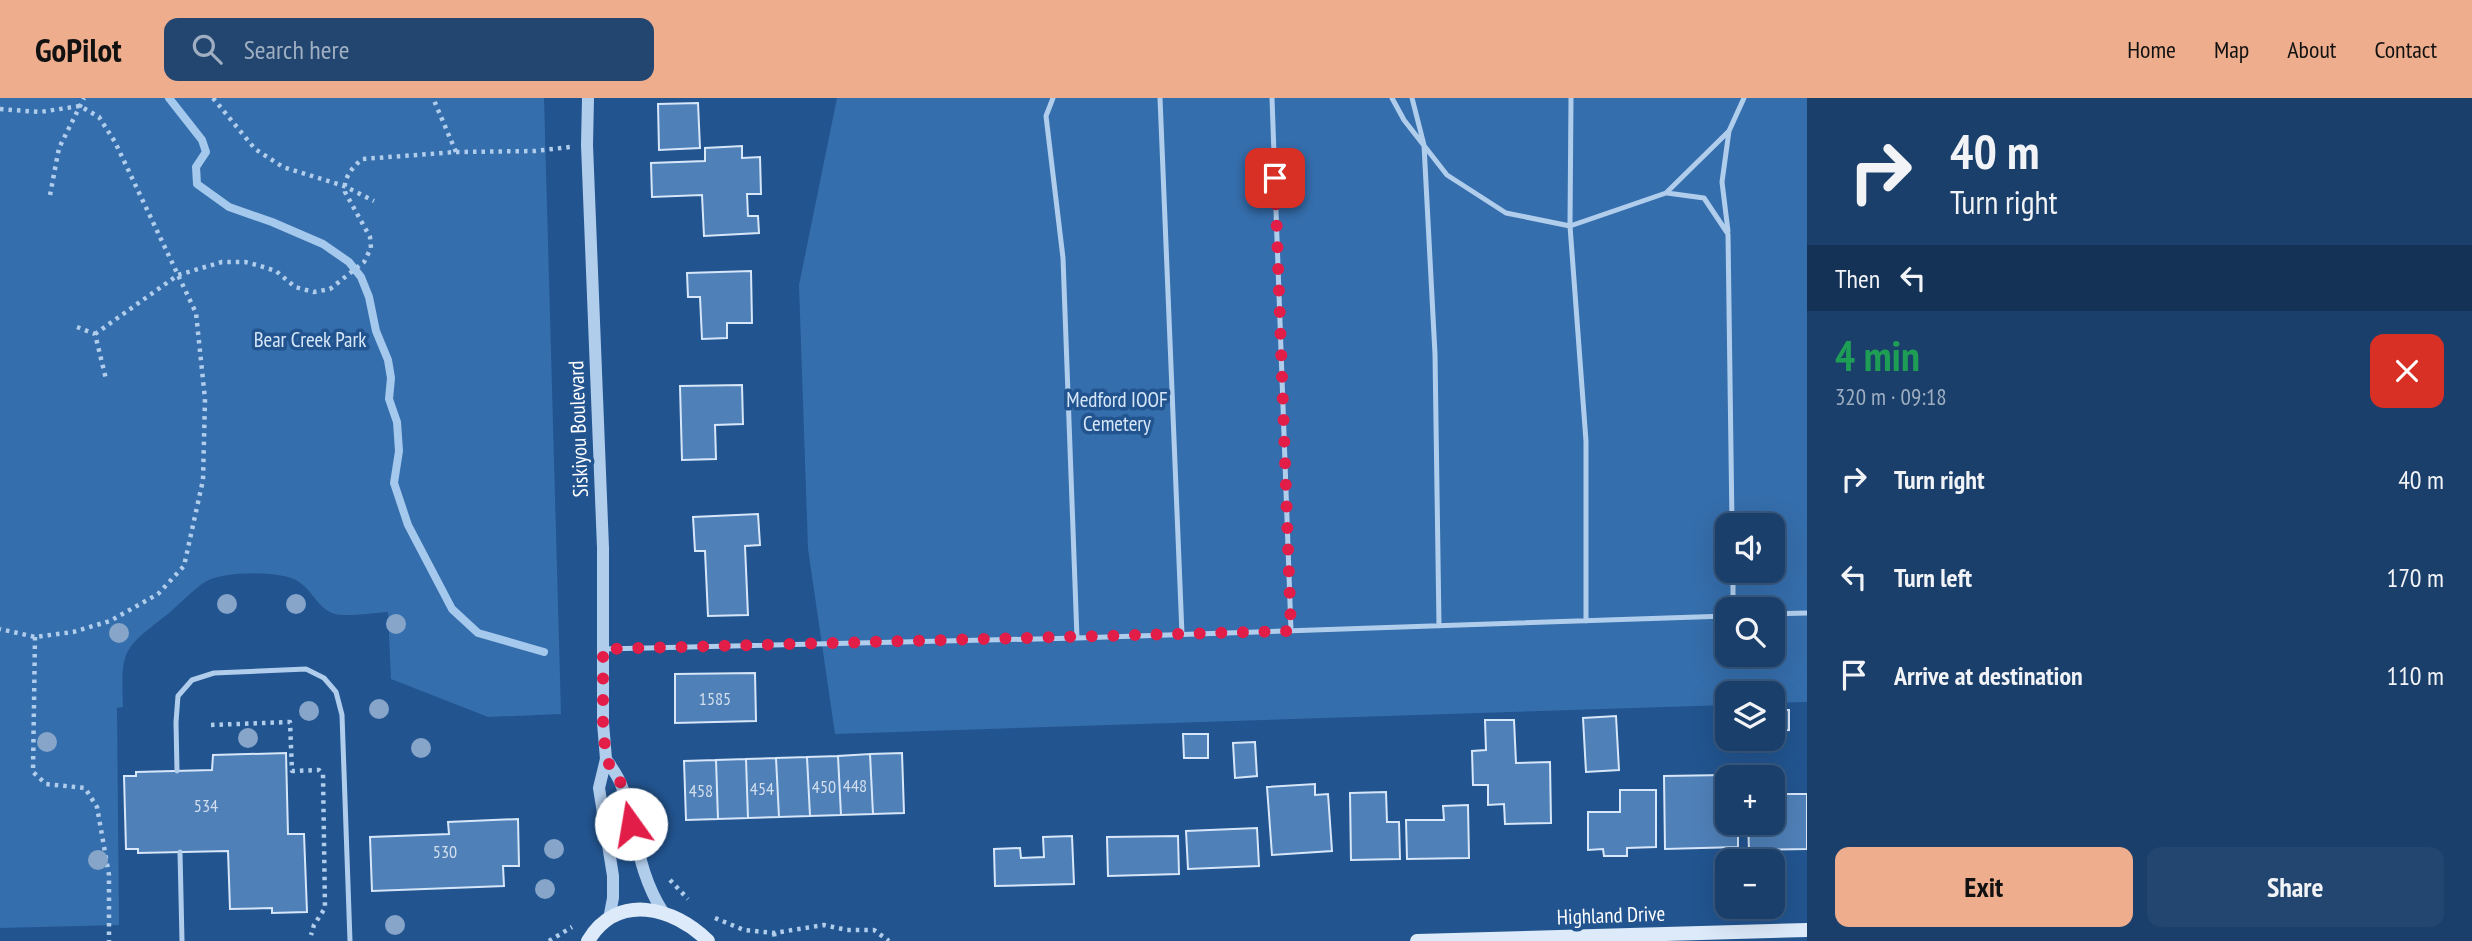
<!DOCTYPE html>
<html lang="en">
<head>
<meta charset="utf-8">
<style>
	:root { --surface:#1a3f6b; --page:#234671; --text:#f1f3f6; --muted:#9fafc1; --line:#38587e; --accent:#eead8d }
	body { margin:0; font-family:"PT Sans Narrow",sans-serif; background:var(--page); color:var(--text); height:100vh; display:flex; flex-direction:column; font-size:26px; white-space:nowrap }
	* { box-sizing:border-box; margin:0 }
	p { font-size:23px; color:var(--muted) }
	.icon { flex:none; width:38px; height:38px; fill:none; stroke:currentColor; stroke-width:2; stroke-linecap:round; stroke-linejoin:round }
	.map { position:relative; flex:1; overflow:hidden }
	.panel { display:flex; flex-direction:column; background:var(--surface); width:665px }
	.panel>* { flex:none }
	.top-card { background:#1a3f6b; color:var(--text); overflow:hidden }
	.tools { position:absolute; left:1715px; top:415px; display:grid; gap:14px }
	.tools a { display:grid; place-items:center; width:70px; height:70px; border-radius:14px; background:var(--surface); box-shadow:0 7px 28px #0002,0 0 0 2px var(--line); font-size:35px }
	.pin { position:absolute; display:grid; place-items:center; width:60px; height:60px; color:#fff; margin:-30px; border-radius:14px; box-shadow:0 4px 10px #0006 }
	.me { position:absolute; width:77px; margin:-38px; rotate:347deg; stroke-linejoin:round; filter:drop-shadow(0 0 5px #0008) }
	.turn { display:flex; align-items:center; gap:24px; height:147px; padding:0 28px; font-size:32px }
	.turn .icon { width:91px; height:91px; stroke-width:2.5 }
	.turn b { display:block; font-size:49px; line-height:60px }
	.then { display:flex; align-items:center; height:66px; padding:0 28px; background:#0003; gap:14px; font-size:26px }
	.round { display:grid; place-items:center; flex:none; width:74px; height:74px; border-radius:14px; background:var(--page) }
	.overview { display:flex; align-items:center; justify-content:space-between; height:119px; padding:0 28px }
	h1 { font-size:42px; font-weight:700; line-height:52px; color:#1e9e55 }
	.button { display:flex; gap:14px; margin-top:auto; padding:14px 28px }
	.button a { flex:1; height:80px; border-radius:14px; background:var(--accent); color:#111; font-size:28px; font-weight:700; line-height:80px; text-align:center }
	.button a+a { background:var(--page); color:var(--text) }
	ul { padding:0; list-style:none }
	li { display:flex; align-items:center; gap:21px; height:98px; padding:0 28px }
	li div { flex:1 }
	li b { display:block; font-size:26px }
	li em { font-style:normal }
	header { display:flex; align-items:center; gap:42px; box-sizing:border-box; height:98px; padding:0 35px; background:var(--accent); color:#111 }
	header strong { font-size:33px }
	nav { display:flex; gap:38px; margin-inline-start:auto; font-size:24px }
	.search { width:490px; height:63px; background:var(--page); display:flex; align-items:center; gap:18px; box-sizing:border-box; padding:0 24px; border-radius:14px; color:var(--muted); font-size:26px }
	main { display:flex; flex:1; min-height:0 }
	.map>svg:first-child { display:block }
	.green { fill:#356eac; fill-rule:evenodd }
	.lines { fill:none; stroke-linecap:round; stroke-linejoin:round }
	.stream { stroke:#a5c8ed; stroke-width:8 }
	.building { fill:#4f80b8; stroke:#d7e7f9; stroke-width:2 }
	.path { stroke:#b1cdec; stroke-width:4.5; stroke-dasharray:3.5 5; stroke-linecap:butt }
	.service { stroke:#b1cdec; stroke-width:5 }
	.tertiary { stroke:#b1cdec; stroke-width:12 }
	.secondary { stroke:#ddeaf9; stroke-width:14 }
	.tree { fill:#86a5c9 }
	.route { stroke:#e11d48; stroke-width:12; stroke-dasharray:0 21.6 }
	.labels { text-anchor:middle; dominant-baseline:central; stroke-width:7; stroke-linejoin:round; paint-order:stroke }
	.number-label { font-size:18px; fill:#d3dfed }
	.park-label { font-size:21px; fill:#d7e7f9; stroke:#22548f }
	.street-label { font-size:21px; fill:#fff; stroke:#22548f }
</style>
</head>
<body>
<header>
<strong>GoPilot</strong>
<div class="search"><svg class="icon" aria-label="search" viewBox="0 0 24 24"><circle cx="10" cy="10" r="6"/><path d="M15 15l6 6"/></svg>Search here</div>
<nav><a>Home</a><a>Map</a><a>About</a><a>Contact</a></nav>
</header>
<main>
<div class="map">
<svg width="1807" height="843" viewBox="0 0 1807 843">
	<rect width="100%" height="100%" fill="#22548f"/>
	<!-- green -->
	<path class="green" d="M 0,0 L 544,0 L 561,616 L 488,619 L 391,581 L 388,514 C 375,515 346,519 335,516 C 319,512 312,492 299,484 C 282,472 222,473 205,484 C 191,493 180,506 168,516 C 122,551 121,552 123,609 L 117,610 L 119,827 L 0,830 Z
		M 837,0 L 1807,0 L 1807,604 L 1773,605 L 1773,595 L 1727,595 L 1727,607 L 835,636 L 808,451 L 799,187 ZM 1727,427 L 1773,427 L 1773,472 L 1727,472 ZM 1727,511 L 1773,511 L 1773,556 L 1727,556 Z"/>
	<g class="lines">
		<!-- stream -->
		<path class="stream" d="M 169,0 L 202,42 L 206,54 L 196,69 L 197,86 L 229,109 L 272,124 L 323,146 L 349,164 L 361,179 L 369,199 L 376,233 L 388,262 L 391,280 L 389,301 L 397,324 L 399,353 L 394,385 L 408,427 L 452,511 L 478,535 L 544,554"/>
	</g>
	<!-- building -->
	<path class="building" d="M 698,5 L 700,50 L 659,52 L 658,6 Z
		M 742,48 L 742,60 L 760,59 L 761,96 L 747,96 L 748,118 L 758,118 L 759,135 L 704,138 L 702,97 L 652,99 L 651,65 L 705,63 L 705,50 Z
		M 751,173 L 752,225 L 727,225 L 727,240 L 702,241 L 700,199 L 688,199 L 687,175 Z
		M 742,287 L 743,326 L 715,327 L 716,361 L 682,362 L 680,288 Z
		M 758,416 L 760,447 L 745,448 L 748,517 L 708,518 L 705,453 L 695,453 L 693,419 Z
		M 755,575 L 756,623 L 675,625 L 675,576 Z
		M 1773,612 L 1789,612 L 1789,632 L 1773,633 Z
		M 1616,618 L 1619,672 L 1586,674 L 1583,620 Z
		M 1485,622 L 1514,622 L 1516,665 L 1550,664 L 1551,725 L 1505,726 L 1504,706 L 1488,707 L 1488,687 L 1473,687 L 1472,653 L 1486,652 Z
		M 1183,636 L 1208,636 L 1208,660 L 1184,660 Z
		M 1255,644 L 1257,678 L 1235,680 L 1233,645 Z
		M 286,655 L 288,736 L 304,736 L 307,814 L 272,815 L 272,810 L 230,811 L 228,753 L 138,755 L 138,751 L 126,751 L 124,678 L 136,678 L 136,674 L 212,672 L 213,657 Z
		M 902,655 L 904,715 L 873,716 L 870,656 Z
		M 870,656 L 873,716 L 841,717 L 838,658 Z
		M 838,658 L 841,717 L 810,718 L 807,659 Z
		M 807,659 L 810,718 L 779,719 L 776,660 Z
		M 776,660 L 779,719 L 748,720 L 746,661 Z
		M 746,661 L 748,720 L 718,721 L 716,662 Z
		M 716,662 L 718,721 L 686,722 L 684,663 Z
		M 1725,677 L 1727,724 L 1738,724 L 1738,749 L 1665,751 L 1664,678 Z
		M 1315,686 L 1315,697 L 1328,696 L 1332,753 L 1272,757 L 1267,689 Z
		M 1620,692 L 1656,692 L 1656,749 L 1627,750 L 1627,758 L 1604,758 L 1603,751 L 1588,752 L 1588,714 L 1620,714 Z
		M 1386,694 L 1387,724 L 1399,724 L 1400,761 L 1351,762 L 1350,695 Z
		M 1780,696 L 1807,696 L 1807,751 L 1749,752 L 1748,724 L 1773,724 L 1773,713 L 1781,713 Z
		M 1468,707 L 1469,760 L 1407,761 L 1406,722 L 1444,722 L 1443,708 Z
		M 518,721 L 519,768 L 503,768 L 504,788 L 372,793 L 370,739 L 449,736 L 448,724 Z
		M 1257,730 L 1259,768 L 1188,771 L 1186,733 Z
		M 1072,738 L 1074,786 L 995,788 L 994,751 L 1020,750 L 1021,760 L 1044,759 L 1043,739 Z
		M 1178,738 L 1179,776 L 1108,778 L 1107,739 Z"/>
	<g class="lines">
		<!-- path -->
		<path class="path" d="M 213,0 L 255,51 L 283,69 L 344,88 L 374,103
			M 0,11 L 40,14 L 80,8 L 99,19 L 115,44 L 196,215 L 205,301 L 203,382 L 184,468 L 158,496 L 110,523 L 73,534 L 35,539 L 0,531
			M 456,54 L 535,53 L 570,49
			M 50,97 L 59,50 L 84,0
			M 77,229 L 95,236 L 106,281
			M 95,236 L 178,177 L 222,164 L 245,164 L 257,167 L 276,173 L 295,189 L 314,194 L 330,191 L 364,164 L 371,150 L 370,139 L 345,94 C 343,80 352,70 362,61 L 456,54 L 433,0
			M 35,539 L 33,674 L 46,686 L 85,690 L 97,709 L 109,777 L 109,843
			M 211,627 L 290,624 L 292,673 L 319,672 L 323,676 L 325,810 L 314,827 L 311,837
			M 670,782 L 688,801
			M 715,820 L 744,832 L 774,835 L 824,827 L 847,832 L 874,832 L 889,843
			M 774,835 L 775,843
			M 549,843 L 572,829"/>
		<!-- service -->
		<path class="service" d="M 1053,0 L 1046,18 L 1063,160 L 1077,540
			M 1160,0 L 1182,536
			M 1272,0 L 1291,533
			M 1392,0 L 1404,22 L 1447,77 L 1506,115 L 1570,128 L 1666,95 L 1729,33 L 1744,0
			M 1412,0 L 1424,47 L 1435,256 L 1439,528
			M 1571,0 L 1570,128 L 1586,343 L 1586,523
			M 1667,95 L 1704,100 L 1728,136 L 1732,427
			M 1728,133 L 1722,84 L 1729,33
			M 1733,472 L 1733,511
			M 1773,516 L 1807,515
			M 604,551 L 1077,540 L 1727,518
			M 177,673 L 176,624 L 178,598 L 192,582 L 214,575 L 306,571 L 324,580 L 336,594 L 342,617 L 350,843
			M 180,754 L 182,843"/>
		<!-- tertiary -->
		<path class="tertiary" d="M 588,0 L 587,47 L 603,450 L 603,625 L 606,661 L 599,690 L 613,778 L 613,800 L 609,821
			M 606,661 C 612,670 619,679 622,689 C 637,734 637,773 663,814"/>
		<!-- secondary -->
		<path class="secondary" d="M 588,843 C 617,794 674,809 708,843
			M 1417,843 L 1807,832"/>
	</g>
	<!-- trees -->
	<g class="tree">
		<circle cx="227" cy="506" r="10"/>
		<circle cx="296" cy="506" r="10"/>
		<circle cx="396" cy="526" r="10"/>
		<circle cx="119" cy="535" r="10"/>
		<circle cx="379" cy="611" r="10"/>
		<circle cx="309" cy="613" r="10"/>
		<circle cx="248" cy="640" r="10"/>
		<circle cx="47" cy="644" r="10"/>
		<circle cx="421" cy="650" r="10"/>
		<circle cx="554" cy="751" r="10"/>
		<circle cx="98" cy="762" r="10"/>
		<circle cx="545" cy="791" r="10"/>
		<circle cx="395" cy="827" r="10"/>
	</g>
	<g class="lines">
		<!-- route -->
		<path class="route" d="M 631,726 L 622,687 L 606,661 L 603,625 L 603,551 L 1291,533 L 1275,80"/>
	</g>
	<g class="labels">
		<!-- number labels -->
		<g class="number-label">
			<text x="715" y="600">1585</text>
			<text x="855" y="687">448</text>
			<text x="824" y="688">450</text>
			<text x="762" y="690">454</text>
			<text x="701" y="692">458</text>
			<text x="206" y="707">534</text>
			<text x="445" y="753">530</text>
		</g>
		<!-- park labels -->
		<g class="park-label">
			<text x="310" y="241">Bear Creek Park</text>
			<text x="1117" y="301">Medford IOOF<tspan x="1117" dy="24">Cemetery</tspan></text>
		</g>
		<!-- street labels -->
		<g class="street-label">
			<text transform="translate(578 331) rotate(-92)">Siskiyou Boulevard</text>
			<text transform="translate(1611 817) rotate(-2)">Highland Drive</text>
		</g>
	</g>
</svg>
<div class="tools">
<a><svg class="icon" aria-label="sound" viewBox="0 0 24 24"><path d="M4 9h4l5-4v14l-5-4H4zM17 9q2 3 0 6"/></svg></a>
<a><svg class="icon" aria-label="search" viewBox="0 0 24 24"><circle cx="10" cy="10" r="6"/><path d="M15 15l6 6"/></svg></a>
<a><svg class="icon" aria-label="layers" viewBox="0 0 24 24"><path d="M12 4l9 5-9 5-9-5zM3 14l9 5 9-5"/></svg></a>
<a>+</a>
<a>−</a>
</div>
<div class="pin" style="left:1275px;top:80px;background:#d93025"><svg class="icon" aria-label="arrive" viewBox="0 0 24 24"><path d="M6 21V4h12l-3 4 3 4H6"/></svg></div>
<svg class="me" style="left:631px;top:726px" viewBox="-20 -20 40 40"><circle r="19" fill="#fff"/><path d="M0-13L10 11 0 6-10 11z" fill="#e11d48"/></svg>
</div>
<section class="panel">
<div class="top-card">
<div class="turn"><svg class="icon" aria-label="right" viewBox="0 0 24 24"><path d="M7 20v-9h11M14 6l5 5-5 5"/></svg><div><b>40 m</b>Turn right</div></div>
<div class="then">Then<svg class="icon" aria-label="left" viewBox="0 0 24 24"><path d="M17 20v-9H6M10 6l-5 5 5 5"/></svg></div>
</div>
<div class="overview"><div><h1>4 min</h1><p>320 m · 09:18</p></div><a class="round" style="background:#d93025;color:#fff"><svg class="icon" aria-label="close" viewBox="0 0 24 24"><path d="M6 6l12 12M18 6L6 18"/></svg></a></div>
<ul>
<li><svg class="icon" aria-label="right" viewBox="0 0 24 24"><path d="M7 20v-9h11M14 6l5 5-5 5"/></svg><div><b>Turn right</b></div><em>40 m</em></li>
<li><svg class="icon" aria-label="left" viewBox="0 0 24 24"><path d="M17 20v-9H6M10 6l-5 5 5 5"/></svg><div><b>Turn left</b></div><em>170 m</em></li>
<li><svg class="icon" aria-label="arrive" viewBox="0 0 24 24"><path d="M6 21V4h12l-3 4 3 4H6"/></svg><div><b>Arrive at destination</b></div><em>110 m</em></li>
</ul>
<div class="button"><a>Exit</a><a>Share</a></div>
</section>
</main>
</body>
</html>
